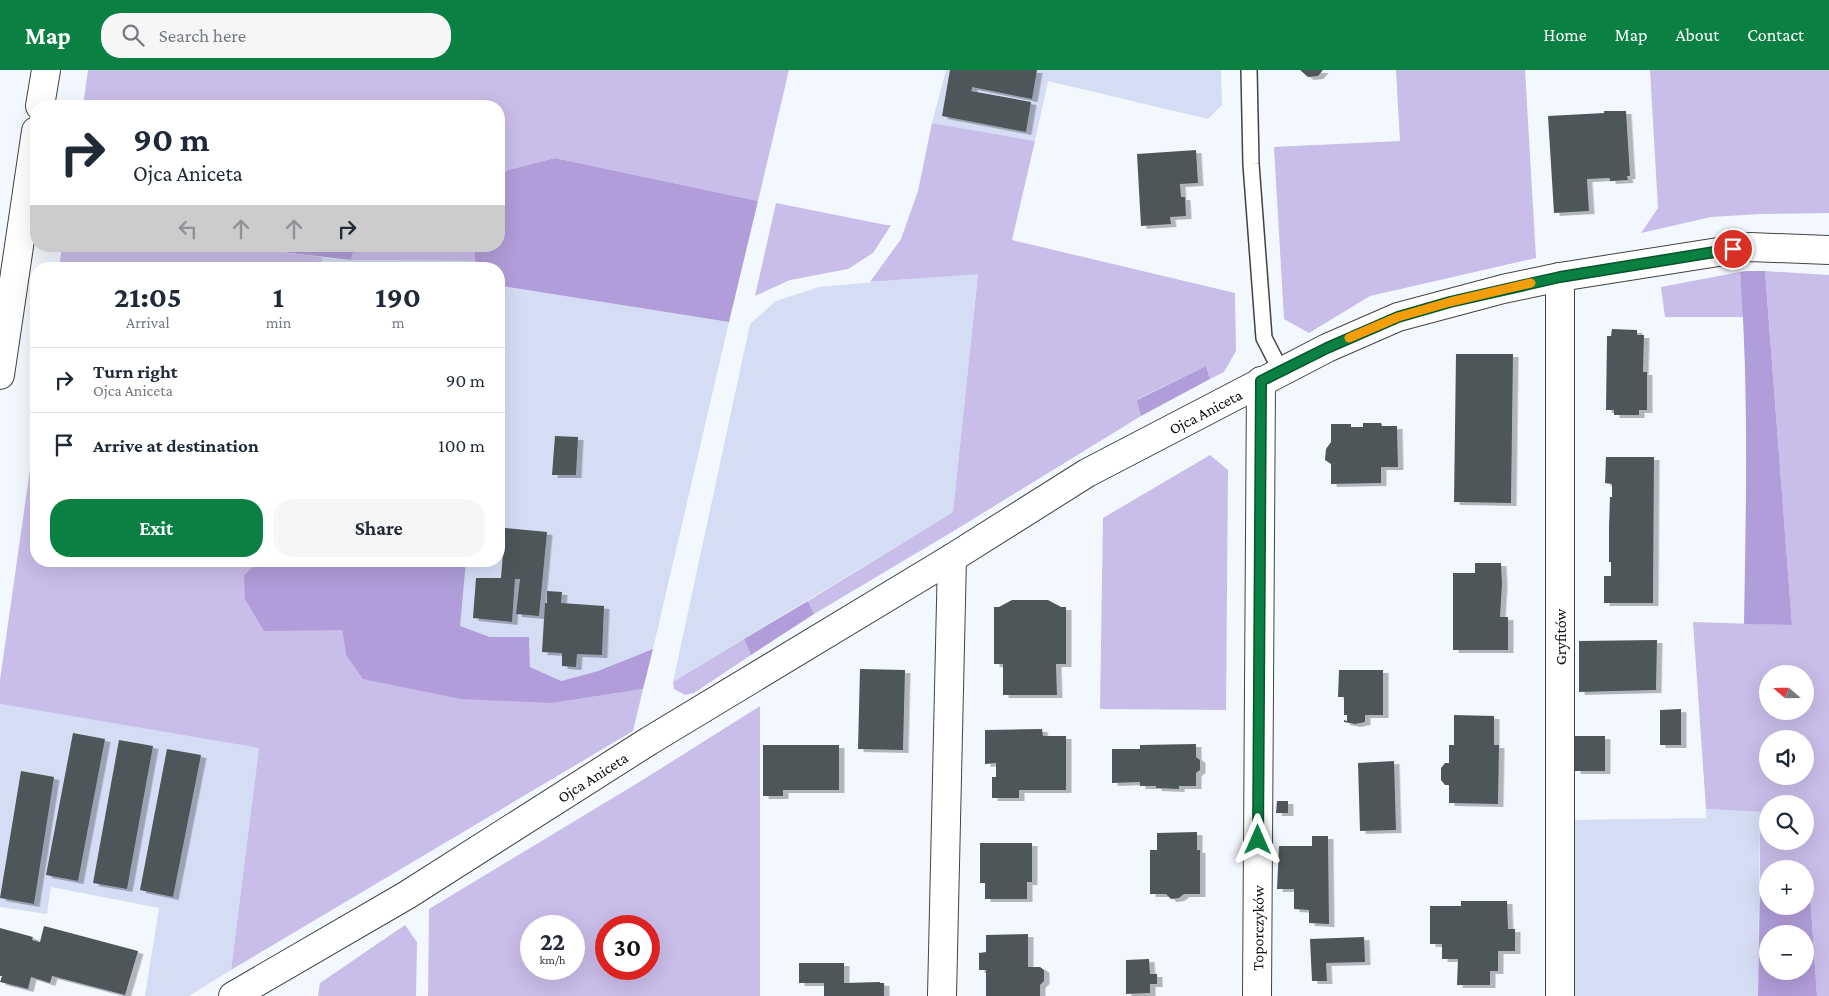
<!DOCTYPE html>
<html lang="en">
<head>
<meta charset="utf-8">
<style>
	:root { --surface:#fff; --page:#f6f6f7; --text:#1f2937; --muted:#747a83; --line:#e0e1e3; --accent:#0b8043 }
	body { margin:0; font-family:"Crimson Pro",serif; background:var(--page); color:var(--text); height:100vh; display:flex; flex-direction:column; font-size:19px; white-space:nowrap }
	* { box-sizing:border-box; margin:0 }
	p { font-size:16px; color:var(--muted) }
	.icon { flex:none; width:28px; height:28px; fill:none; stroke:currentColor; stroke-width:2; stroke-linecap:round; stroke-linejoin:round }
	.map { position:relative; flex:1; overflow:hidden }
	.side { position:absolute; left:30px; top:192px; width:475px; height:305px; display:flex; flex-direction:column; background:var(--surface); border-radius:20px; box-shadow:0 5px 20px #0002 }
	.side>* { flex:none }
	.hud { position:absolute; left:30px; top:30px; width:475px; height:152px; border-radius:20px; box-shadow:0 5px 20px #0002; background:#fff; color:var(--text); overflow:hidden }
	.needle { width:32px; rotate:290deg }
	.fabs { position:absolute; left:1759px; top:595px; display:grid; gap:10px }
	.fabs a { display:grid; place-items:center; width:55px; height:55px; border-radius:50%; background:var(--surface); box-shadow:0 5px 20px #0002; font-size:25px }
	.speed { position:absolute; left:520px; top:845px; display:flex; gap:10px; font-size:25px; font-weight:700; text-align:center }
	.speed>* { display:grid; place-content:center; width:65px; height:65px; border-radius:50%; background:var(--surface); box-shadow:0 5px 20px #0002; line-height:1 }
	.speed small { font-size:12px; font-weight:400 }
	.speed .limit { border:8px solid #d22; background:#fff; color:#111 }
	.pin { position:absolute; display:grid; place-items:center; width:42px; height:42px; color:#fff; margin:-21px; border:2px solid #fff; border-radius:50%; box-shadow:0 1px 5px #0007 }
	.me { position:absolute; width:55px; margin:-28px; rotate:0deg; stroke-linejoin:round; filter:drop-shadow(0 0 4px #0008) }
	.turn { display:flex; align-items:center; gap:18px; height:105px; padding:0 20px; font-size:22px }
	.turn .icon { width:65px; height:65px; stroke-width:2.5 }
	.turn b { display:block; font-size:35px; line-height:42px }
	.lanes { display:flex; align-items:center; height:48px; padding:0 20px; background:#0003; justify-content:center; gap:25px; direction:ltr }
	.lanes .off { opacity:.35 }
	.eta { display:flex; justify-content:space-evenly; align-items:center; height:85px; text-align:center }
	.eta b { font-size:30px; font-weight:700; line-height:35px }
	.action { display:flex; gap:10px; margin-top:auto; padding:10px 20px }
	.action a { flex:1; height:58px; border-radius:20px; background:var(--accent); color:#fff; font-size:20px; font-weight:700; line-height:58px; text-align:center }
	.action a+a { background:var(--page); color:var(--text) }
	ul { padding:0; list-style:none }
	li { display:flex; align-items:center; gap:15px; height:65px; padding:0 20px; border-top:1px solid var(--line) }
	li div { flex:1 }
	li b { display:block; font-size:19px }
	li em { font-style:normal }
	header { display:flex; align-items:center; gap:30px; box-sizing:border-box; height:70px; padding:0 25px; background:var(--accent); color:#fff }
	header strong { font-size:24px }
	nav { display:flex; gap:28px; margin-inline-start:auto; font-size:18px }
	.search { width:350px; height:45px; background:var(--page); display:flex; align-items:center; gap:12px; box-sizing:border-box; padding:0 18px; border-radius:20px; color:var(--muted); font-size:19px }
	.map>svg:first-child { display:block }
	.farmland { fill:#d4ddf4 }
	.green { fill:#c9bde9; fill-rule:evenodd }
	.forest { fill:#b19dd9; fill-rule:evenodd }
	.building { fill:#4d5658; filter:url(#shadow) }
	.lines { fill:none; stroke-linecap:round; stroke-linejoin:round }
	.lane-casing { stroke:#434343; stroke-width:18 }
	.street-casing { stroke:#434343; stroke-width:30 }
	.lane { stroke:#fff; stroke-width:15 }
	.street { stroke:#fff; stroke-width:28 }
	.route-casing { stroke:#07532c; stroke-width:12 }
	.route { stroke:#0b8043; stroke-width:9 }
	.slow { stroke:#f59e0b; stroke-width:9 }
	.labels { text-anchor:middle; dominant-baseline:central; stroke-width:5; stroke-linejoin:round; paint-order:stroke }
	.street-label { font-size:16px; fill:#101010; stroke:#fff }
</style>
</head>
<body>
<header>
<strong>Map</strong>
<div class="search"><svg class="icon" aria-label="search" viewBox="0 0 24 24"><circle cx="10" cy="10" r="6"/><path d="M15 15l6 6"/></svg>Search here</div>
<nav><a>Home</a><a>Map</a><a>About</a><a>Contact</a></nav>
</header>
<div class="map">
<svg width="1829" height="926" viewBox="0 0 1829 926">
	<defs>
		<filter id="shadow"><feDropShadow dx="5.5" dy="3" stdDeviation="0" flood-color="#0004"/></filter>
	</defs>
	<rect width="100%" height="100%" fill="#f3f8ff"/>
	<!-- farmland -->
	<path class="farmland" d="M 946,0 L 1221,0 L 1222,35 L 1208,49 L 1048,11 L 1035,71 L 932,53 Z
		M 322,187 L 351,190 L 475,191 L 483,199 L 322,199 Z
		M 978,203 L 953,442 L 673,612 L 750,254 L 776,231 L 819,217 Z
		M 499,213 L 502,216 L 729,252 L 653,579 L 598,601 L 561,611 L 530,597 L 529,567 L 490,567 L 459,556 L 466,491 L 499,491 Z
		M 0,634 L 259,678 L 231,900 L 189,926 L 145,926 L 159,838 L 51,817 L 47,844 L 0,837 Z
		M 1706,739 L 1760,742 L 1758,926 L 1570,926 L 1569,750 L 1706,748 Z"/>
	<!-- green -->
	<path class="green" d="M 88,0 L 789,0 L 758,131 L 555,88 L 508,100 L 499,107 L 499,36 L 83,36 Z
		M 1396,0 L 1525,0 L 1536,188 L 1370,226 L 1309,263 L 1284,249 L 1274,77 L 1400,71 Z
		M 1650,0 L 1829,0 L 1829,143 L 1760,144 L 1711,147 L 1641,163 L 1658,138 Z
		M 932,53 L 1035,71 L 1012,170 L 1235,223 L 1236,281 L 1224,302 L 1210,309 L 1206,296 L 1138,329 L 1141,346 L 952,462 L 814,544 L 808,531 L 953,442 L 978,204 L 870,212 L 901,169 L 918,121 Z
		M 776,133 L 886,155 L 891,155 L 873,183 L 848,199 L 790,210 L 755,226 Z
		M 62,176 L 229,176 L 322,187 L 322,199 L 59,199 Z
		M 355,176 L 475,176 L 475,191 L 351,190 Z
		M 1765,201 L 1829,205 L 1829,926 L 1817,926 L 1809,809 L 1805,809 L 1805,799 L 1768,799 L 1767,809 L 1760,809 L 1760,742 L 1706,739 L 1693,552 L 1792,555 ZM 1768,604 L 1805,604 L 1805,641 L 1768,641 ZM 1768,669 L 1805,669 L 1805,706 L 1768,706 ZM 1768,734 L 1805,734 L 1805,771 L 1768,771 Z
		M 1740,202 L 1744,247 L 1665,247 L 1661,217 Z
		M 36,357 L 36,491 L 258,491 L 244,505 L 342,560 L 346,585 L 553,633 L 643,619 L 633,661 L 231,900 L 259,678 L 0,634 L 0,610 Z
		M 1210,385 L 1228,400 L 1226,640 L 1100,639 L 1103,448 Z
		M 744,569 L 751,585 L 694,623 L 685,625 L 674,619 L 673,612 Z
		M 760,636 L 760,926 L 428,926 L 429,839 L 641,711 ZM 531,856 L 574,856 L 574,899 L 531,899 ZM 649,856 L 649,899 L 606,899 L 606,856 Z
		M 405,855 L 417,872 L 416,926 L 318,926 L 320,913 Z"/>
	<!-- forest -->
	<path class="forest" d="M 555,88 L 758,131 L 729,252 L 502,216 L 499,213 L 499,199 L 483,199 L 475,191 L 475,176 L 499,176 L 499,107 L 508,100 Z
		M 229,176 L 355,176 L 351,190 Z
		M 1747,201 L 1765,201 L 1792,555 L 1744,554 C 1746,437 1749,319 1740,202 Z
		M 1206,296 L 1210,309 L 1141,346 L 1137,330 Z
		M 258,491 L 466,491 L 460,556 L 490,567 L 529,567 L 530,597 L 561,611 L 598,601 L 653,579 L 643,619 L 553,633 L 461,629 L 363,609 L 346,585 L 342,560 L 264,561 L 245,529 L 244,505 Z
		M 808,531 L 814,544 L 751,585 L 744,569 Z
		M 1760,809 L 1767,809 L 1768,836 L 1805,836 L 1805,809 L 1809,809 L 1817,926 L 1758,926 ZM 1768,864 L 1805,864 L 1805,901 L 1768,901 Z"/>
	<!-- building -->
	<path class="building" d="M 950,0 L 1037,0 L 1032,29 L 972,17 L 972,19 L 971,21 L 1031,32 L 1026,62 L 942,46 Z
		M 1300,0 L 1323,0 L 1318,6 L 1308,7 Z
		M 1604,41 L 1626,41 L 1630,106 L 1627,106 L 1628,110 L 1610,111 L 1610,108 L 1587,109 L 1589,141 L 1554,143 L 1548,46 L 1604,43 Z
		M 1196,80 L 1198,113 L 1180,114 L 1181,127 L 1185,127 L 1186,146 L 1170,147 L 1171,154 L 1141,156 L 1137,84 Z
		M 1612,259 L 1637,260 L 1637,265 L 1644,265 L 1643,302 L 1647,302 L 1647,340 L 1639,340 L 1639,345 L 1614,345 L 1614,340 L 1606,340 L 1607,266 L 1611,266 Z
		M 1456,284 L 1513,284 L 1511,433 L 1454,432 Z
		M 1363,353 L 1381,353 L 1382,356 L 1397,356 L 1398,397 L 1381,397 L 1381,413 L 1331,414 L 1331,394 L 1325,390 L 1326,379 L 1331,372 L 1331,354 L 1351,354 L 1351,357 L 1363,357 Z
		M 555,366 L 578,367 L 576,405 L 552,405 Z
		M 1606,387 L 1654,387 L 1653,533 L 1604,533 L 1604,506 L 1611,506 L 1611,492 L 1609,492 L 1609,457 L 1610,427 L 1612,427 L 1612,414 L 1605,413 Z
		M 505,458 L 547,462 L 539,546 L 516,544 L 520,509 L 515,509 L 512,552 L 473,548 L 476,508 L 501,508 Z
		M 1475,493 L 1501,493 L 1502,514 L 1500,547 L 1508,547 L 1508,580 L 1453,580 L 1453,503 L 1475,503 Z
		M 547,521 L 562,522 L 561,533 L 604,536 L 602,585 L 577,584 L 576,597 L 562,596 L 562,583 L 542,582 L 545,533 L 547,533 Z
		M 1012,530 L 1048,530 L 1061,537 L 1066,537 L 1066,594 L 1056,594 L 1057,625 L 1003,625 L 1003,594 L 994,594 L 994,537 L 999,537 Z
		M 1657,570 L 1656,620 L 1579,622 L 1579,571 Z
		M 860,599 L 905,600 L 903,680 L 858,679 Z
		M 1339,600 L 1383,600 L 1383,645 L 1365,645 L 1365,652 L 1355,654 L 1344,652 L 1344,650 L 1347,651 L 1347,645 L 1344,645 L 1344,627 L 1338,627 Z
		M 1681,639 L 1681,675 L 1660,675 L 1660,640 Z
		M 1454,645 L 1494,646 L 1494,675 L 1499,675 L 1498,734 L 1449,733 L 1449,715 L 1445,715 L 1441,710 L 1441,698 L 1445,693 L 1449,693 L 1449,675 L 1454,675 Z
		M 1042,659 L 1043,666 L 1066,666 L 1066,720 L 1019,720 L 1019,728 L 992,728 L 992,707 L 996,707 L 996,693 L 985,694 L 985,660 Z
		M 73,663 L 105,669 L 78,811 L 46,805 Z
		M 1575,666 L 1605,666 L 1605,701 L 1575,701 Z
		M 119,670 L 153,676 L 127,819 L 93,813 Z
		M 1196,674 L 1196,687 L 1200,690 L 1200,700 L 1196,703 L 1196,716 L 1179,716 L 1179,719 L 1156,718 L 1156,716 L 1140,716 L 1140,712 L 1112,713 L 1112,679 L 1140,679 L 1140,675 Z
		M 763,675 L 839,675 L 839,720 L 783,720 L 783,726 L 763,726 Z
		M 167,679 L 201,685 L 173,827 L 140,820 Z
		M 1394,691 L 1396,760 L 1360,761 L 1358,693 Z
		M 21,701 L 54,707 L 34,834 L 0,828 Z
		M 1277,731 L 1288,731 L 1288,743 L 1276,743 Z
		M 1197,762 L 1197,780 L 1200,780 L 1200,824 L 1184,824 L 1179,828 L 1171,829 L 1166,824 L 1150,824 L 1150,780 L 1157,780 L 1157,763 Z
		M 1312,766 L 1328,766 L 1329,854 L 1309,853 L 1309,840 L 1294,839 L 1294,819 L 1277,819 L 1279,776 L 1312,776 Z
		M 980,773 L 1032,773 L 1032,812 L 1027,812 L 1027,829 L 985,829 L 985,813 L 980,813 Z
		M 1461,831 L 1507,831 L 1508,859 L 1515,859 L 1515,881 L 1498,881 L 1498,901 L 1490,901 L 1490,915 L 1457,915 L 1458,889 L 1442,889 L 1442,874 L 1430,874 L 1430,836 L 1461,836 Z
		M 44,856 L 138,881 L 125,925 L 52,906 L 50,913 L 31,907 L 28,919 L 0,912 L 2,906 L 0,906 L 0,858 L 33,867 L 32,870 L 40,872 Z
		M 1028,864 L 1028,897 L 1040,897 L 1044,900 L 1044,911 L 1040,915 L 1040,926 L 986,926 L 986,900 L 979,900 L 979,883 L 986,882 L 986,865 Z
		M 1364,867 L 1365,892 L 1326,893 L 1327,911 L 1312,911 L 1310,869 Z
		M 1149,889 L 1150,904 L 1157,904 L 1157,914 L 1150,914 L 1150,923 L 1126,924 L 1126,890 Z
		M 799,893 L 844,893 L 844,913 L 880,912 L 880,913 L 884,913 L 884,926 L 824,926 L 824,913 L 799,913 Z"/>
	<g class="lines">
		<!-- lane casing -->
		<g class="lane-casing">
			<path id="lane" d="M 1249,0 L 1251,94 L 1264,268 L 1281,301"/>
		</g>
		<!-- street casing -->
		<g class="street-casing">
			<g id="street">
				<path d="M 40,36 L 46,0"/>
				<path d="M 1560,207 L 1560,926"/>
				<path d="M 0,305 L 36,61"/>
				<path id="s1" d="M 233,926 L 407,825 L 649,671 L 952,488 L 1087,403 L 1327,278 L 1398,247 L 1503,219 L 1560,207 L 1750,177 L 1829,180"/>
				<path d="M 942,926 L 952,488"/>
				<path id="s2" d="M 1257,926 L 1261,311"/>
			</g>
		</g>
		<!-- lane -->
		<use href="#lane" class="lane"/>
		<!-- street -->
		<use href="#street" class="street"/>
	</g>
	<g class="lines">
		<!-- route casing -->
		<g class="route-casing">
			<path id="route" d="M 1258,770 L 1261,311 L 1327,278 L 1398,247 L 1450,232 L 1560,207 L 1733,179"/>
		</g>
		<!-- route -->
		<use href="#route" class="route"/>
		<!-- slow -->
		<path class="slow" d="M 1349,268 L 1398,247 L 1450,232 L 1531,213"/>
	</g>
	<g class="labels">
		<!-- street labels -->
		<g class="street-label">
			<text stroke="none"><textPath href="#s1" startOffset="1135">Ojca Aniceta</textPath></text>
			<text transform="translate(1560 567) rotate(-90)">Gryfitów</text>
			<text stroke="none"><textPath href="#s1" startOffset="421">Ojca Aniceta</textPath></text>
			<text stroke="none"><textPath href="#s2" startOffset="68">Toporczyków</textPath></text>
		</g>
	</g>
</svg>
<div class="fabs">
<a><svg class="needle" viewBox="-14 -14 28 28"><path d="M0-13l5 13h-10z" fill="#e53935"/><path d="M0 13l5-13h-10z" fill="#747a83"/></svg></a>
<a><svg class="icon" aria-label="sound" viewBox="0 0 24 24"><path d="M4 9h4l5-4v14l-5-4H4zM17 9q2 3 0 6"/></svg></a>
<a><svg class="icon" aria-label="search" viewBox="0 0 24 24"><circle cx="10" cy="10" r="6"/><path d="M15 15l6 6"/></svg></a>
<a>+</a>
<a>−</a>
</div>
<div class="speed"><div>22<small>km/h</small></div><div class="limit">30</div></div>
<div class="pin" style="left:1733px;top:179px;background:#d93025"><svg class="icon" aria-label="arrive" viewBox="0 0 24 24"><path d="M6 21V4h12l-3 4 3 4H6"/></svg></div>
<svg class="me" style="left:1258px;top:770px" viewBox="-20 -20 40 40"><path d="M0-17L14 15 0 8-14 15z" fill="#0b8043" stroke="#fff" stroke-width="4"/></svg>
<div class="hud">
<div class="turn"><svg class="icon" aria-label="right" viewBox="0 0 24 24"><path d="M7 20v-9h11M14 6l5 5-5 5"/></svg><div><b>90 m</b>Ojca Aniceta</div></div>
<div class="lanes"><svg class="icon off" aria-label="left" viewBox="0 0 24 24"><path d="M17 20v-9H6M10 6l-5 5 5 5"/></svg><svg class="icon off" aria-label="ahead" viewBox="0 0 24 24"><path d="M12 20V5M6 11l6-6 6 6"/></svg><svg class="icon off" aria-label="ahead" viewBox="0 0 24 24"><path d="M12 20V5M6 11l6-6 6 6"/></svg><svg class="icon" aria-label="right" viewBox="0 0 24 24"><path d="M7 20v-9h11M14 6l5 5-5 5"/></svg></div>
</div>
<section class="side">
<div class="eta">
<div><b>21:05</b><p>Arrival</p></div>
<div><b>1</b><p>min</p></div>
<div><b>190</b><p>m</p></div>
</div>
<ul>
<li><svg class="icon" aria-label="right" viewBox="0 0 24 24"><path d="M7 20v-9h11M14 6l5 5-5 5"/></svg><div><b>Turn right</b><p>Ojca Aniceta</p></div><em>90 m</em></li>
<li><svg class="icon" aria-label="arrive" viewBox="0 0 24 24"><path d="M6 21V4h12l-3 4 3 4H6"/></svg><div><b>Arrive at destination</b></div><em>100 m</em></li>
</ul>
<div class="action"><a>Exit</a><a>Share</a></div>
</section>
</div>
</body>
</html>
